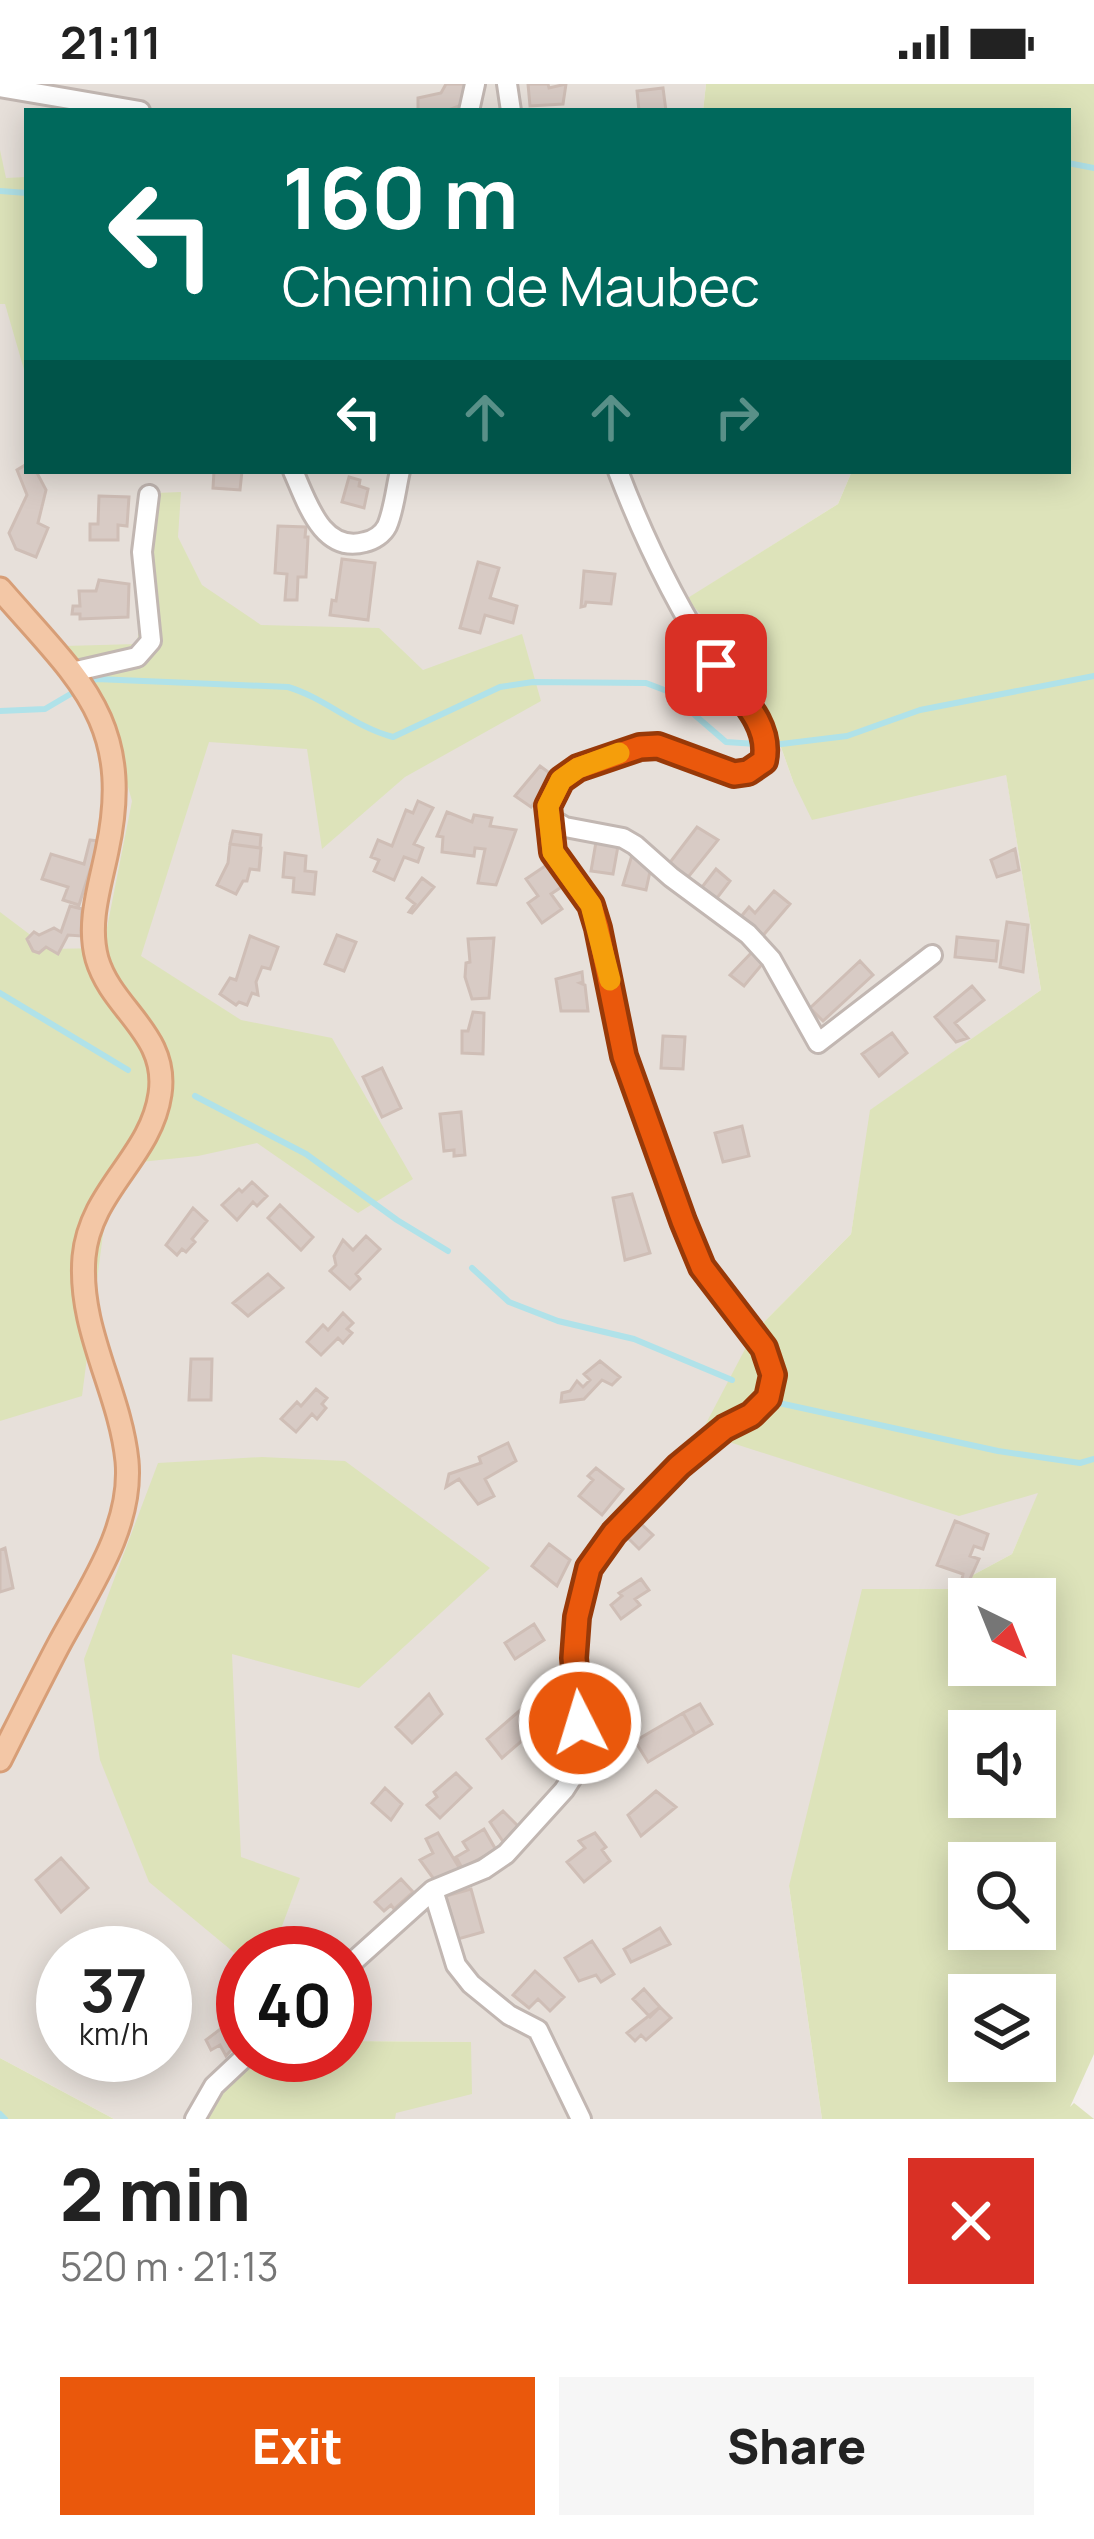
<!DOCTYPE html>
<html lang="en">
<head>
<meta charset="utf-8">
<style>
	:root { --surface:#fff; --page:#f6f6f6; --text:#222; --muted:#767676; --accent:#ea580c }
	body { margin:0; font-family:Manrope,sans-serif; background:var(--page); color:var(--text); height:100vh; display:flex; flex-direction:column; font-size:45px; white-space:nowrap }
	* { box-sizing:border-box; margin:0 }
	p { font-size:39px; color:var(--muted) }
	.icon { flex:none; width:66px; height:66px; fill:none; stroke:currentColor; stroke-width:2; stroke-linecap:round; stroke-linejoin:round }
	.map { position:relative; height:2035px; overflow:hidden }
	.sheet { display:flex; flex-direction:column; background:var(--surface); flex:1 }
	.sheet>* { flex:none }
	.guide { position:absolute; left:24px; top:24px; width:1047px; height:366px; border-radius:0px; box-shadow:0 6px 30px #0003; background:#00695c; color:#fff; overflow:hidden }
	.needle { width:78px; rotate:137deg }
	.tools { position:absolute; left:948px; top:1494px; display:grid; gap:24px }
	.tools a { display:grid; place-items:center; width:108px; height:108px; border-radius:0px; background:var(--surface); box-shadow:0 6px 30px #0003; font-size:60px }
	.speed { position:absolute; left:36px; top:1842px; display:flex; gap:24px; font-size:60px; font-weight:700; text-align:center }
	.speed>* { display:grid; place-content:center; width:156px; height:156px; border-radius:50%; background:var(--surface); box-shadow:0 6px 30px #0003; line-height:1 }
	.speed small { font-size:30px; font-weight:400 }
	.speed .limit { border:18px solid #d22; background:#fff; color:#111 }
	.pin { position:absolute; display:grid; place-items:center; width:102px; height:102px; color:#fff; margin:-51px; border-radius:24px; box-shadow:0 6px 18px #0006 }
	.me { position:absolute; width:132px; margin:-66px; rotate:355deg; stroke-linejoin:round; filter:drop-shadow(0 0 9px #0008) }
	.turn { display:flex; align-items:center; gap:42px; height:252px; padding:0 60px; font-size:54px }
	.turn .icon { width:156px; height:156px; stroke-width:2.5 }
	.turn b { display:block; font-size:84px; line-height:102px }
	.lanes { display:flex; align-items:center; height:114px; padding:0 60px; background:#0003; justify-content:center; gap:60px; direction:ltr }
	.lanes .off { opacity:.35 }
	.round { display:grid; place-items:center; flex:none; width:126px; height:126px; border-radius:0px; background:var(--page) }
	.overview { display:flex; align-items:center; justify-content:space-between; height:204px; padding:0 60px }
	h1 { font-size:72px; font-weight:800; line-height:90px }
	.primary-button { display:flex; gap:24px; margin-top:auto; padding:24px 60px }
	.primary-button a { flex:1; height:138px; border-radius:0px; background:var(--accent); color:#fff; font-size:48px; font-weight:800; line-height:138px; text-align:center }
	.primary-button a+a { background:var(--page); color:var(--text) }
	.status { display:flex; justify-content:space-between; align-items:center; height:84px; padding:0 60px; background:var(--surface); direction:ltr }
	.status svg { height:33px; fill:currentColor }
	.map>svg:first-child { display:block }
	.residential { fill:#e7e0da; fill-rule:evenodd }
	.green { fill:#dde3ba; fill-rule:evenodd }
	.lines { fill:none; stroke-linecap:round; stroke-linejoin:round }
	.stream { stroke:#b0e2e9; stroke-width:6 }
	.building { fill:#d8cbc5; stroke:#cfbeb6; stroke-width:3 }
	.minor-casing { stroke:#c2b7b2; stroke-width:24 }
	.major-casing { stroke:#d79e77; stroke-width:27 }
	.minor { stroke:#fff; stroke-width:18 }
	.major { stroke:#f3c7a6; stroke-width:21 }
	.route-casing { stroke:#983908; stroke-width:30 }
	.route { stroke:#ea580c; stroke-width:21 }
	.slow { stroke:#f59e0b; stroke-width:21 }
</style>
</head>
<body>
<div class="status"><b>21:11</b><svg viewBox="0 0 49 12"><path d="M0 12V9h3v3zM5 12V6h3v6zM10 12V3h3v9zM15 12V0h3v12zM26 1h20v11H26zM47 4h2v5h-2z"/></svg></div>
<div class="map">
<svg width="1094" height="2035" viewBox="0 0 1094 2035">
	<rect width="100%" height="100%" fill="#f4efec"/>
	<!-- residential -->
	<path class="residential" d="M 0,0 L 706,0 L 703,27 L 27,27 L 27,387 L 852,387 L 838,420 L 687,515 L 752,582 L 793,697 L 1006,690 L 1041,906 L 871,1026 L 851,1150 L 754,1248 L 1039,1408 L 1012,1470 L 947,1505 L 789,1802 L 822,2035 L 395,2035 L 395,2030 L 471,1958 L 345,1957 L 345,1869 L 243,1869 L 243,1971 L 257,1971 L 221,2004 L 206,2035 L 114,2035 L 0,1974 ZM 63,1869 L 165,1869 L 165,1971 L 63,1971 Z"/>
	<!-- green -->
	<path class="green" d="M 706,0 L 1094,0 L 1094,1970 L 1070,2023 L 1074,2019 L 1094,2035 L 822,2035 L 789,1802 L 862,1505 L 947,1505 L 1012,1470 L 1038,1409 L 959,1432 L 701,1349 L 754,1248 L 851,1150 L 870,1026 L 1041,906 L 1006,691 L 812,736 L 793,697 L 752,582 L 686,515 L 838,420 L 852,387 L 1068,387 L 1068,27 L 703,27 ZM 969,1515 L 1035,1515 L 1035,1581 L 969,1581 ZM 969,1647 L 1035,1647 L 1035,1713 L 969,1713 ZM 969,1779 L 1035,1779 L 1035,1845 L 969,1845 ZM 969,1911 L 1035,1911 L 1035,1977 L 969,1977 Z
		M 0,66 L 6,94 L 27,93 L 27,296 L 5,220 L 0,220 Z
		M 181,408 L 178,453 L 202,501 L 261,541 L 379,544 L 423,586 L 522,550 L 541,617 L 405,693 L 322,765 L 307,665 L 209,658 L 141,872 L 241,936 L 332,954 L 413,1095 L 358,1129 L 257,1059 L 198,1072 L 112,1081 L 82,1312 L 0,1337 L 0,828 L 49,865 L 103,864 L 132,717 L 105,621 L 64,562 L 137,560 L 155,409 Z
		M 262,1373 L 345,1377 L 490,1484 L 359,1604 L 232,1570 L 241,1773 L 300,1794 L 279,1850 L 283,1869 L 243,1869 L 243,1876 L 149,1798 L 100,1676 L 84,1575 L 158,1379 Z
		M 345,1957 L 471,1958 L 472,2010 L 396,2029 L 395,2035 L 206,2035 L 221,2004 L 257,1971 L 345,1971 Z
		M 0,1974 L 114,2035 L 0,2035 Z"/>
	<g class="lines">
		<!-- stream -->
		<path class="stream" d="M 1068,79 L 1094,84
			M 0,107 L 27,109
			M 0,627 L 45,625 L 96,595 L 288,603 C 325,614 354,643 393,653 L 500,603 L 533,598 L 646,599 L 667,607 L 726,658 L 773,661 L 847,652 L 920,626 L 1094,592
			M 0,909 L 128,986
			M 195,1012 L 306,1070 L 397,1136 L 448,1167
			M 472,1184 L 509,1218 L 558,1237 L 634,1255 L 732,1296
			M 779,1319 L 998,1367 L 1080,1379 L 1094,1375
			M 0,2030 L 5,2035"/>
	</g>
	<!-- building -->
	<path class="building" d="M 446,0 L 469,0 L 467,19 L 446,27 L 418,27 L 418,14 L 441,9 Z
		M 528,0 L 548,0 L 549,4 L 566,0 L 563,20 L 530,22 Z
		M 663,4 L 666,27 L 639,27 L 637,7 Z
		M 27,380 L 27,387 L 36,387 L 46,406 L 38,439 L 48,444 L 36,473 L 16,465 L 9,449 L 27,411 L 17,386 Z
		M 214,387 L 242,387 L 240,406 L 213,404 Z
		M 349,393 L 360,396 L 359,402 L 368,405 L 364,424 L 342,418 Z
		M 99,412 L 129,413 L 127,442 L 118,441 L 118,456 L 90,456 L 90,440 L 98,440 Z
		M 278,442 L 306,443 L 305,453 L 308,453 L 306,493 L 298,493 L 297,516 L 285,516 L 287,490 L 275,489 Z
		M 342,475 L 375,479 L 368,536 L 330,531 L 332,516 L 336,517 Z
		M 478,478 L 499,484 L 490,514 L 517,522 L 513,539 L 485,531 L 480,549 L 460,544 Z
		M 584,487 L 615,490 L 611,520 L 586,518 L 585,522 L 581,523 Z
		M 99,496 L 129,500 L 128,533 L 80,535 L 80,530 L 72,530 L 73,522 L 80,522 L 79,507 L 96,507 Z
		M 540,682 L 555,693 L 531,723 L 515,712 Z
		M 418,717 L 433,724 L 414,760 L 423,764 L 418,778 L 404,773 L 394,796 L 374,787 L 379,776 L 371,773 L 378,756 L 392,762 L 406,726 L 413,729 Z
		M 447,728 L 472,738 L 474,731 L 492,734 L 490,742 L 516,746 L 496,801 L 478,799 L 485,765 L 475,764 L 474,772 L 442,768 L 443,753 L 437,752 Z
		M 697,743 L 718,756 L 685,797 L 668,781 Z
		M 233,747 L 261,751 L 260,764 L 230,760 Z
		M 90,756 L 100,757 L 94,787 L 90,786 L 79,821 L 63,816 L 68,803 L 42,795 L 51,770 L 84,780 Z
		M 596,758 L 618,762 L 613,790 L 591,787 Z
		M 230,760 L 261,764 L 259,786 L 250,785 L 247,797 L 243,797 L 236,810 L 217,801 L 228,779 Z
		M 1015,765 L 1019,786 L 997,793 L 991,776 Z
		M 285,769 L 306,772 L 305,787 L 316,788 L 314,810 L 293,808 L 294,794 L 283,793 Z
		M 632,771 L 651,783 L 646,806 L 623,801 Z
		M 551,778 L 566,800 L 551,810 L 562,825 L 542,839 L 528,819 L 538,812 L 526,795 Z
		M 716,785 L 730,797 L 714,818 L 699,807 Z
		M 422,794 L 434,803 L 412,829 L 409,828 L 415,820 L 407,814 Z
		M 774,807 L 790,820 L 760,855 L 739,835 L 749,823 L 755,829 Z
		M 70,822 L 82,825 L 81,852 L 68,851 L 58,870 L 46,863 L 39,869 L 33,867 L 27,855 L 34,848 L 39,851 L 54,844 L 61,848 Z
		M 1007,838 L 1028,841 L 1023,888 L 1000,883 Z
		M 337,851 L 356,858 L 344,887 L 325,880 Z
		M 250,852 L 278,863 L 270,885 L 262,883 L 256,898 L 258,911 L 252,909 L 247,921 L 239,918 L 236,921 L 220,910 L 230,894 L 236,896 Z
		M 957,853 L 998,857 L 996,877 L 955,873 Z
		M 494,854 L 489,914 L 472,915 L 465,893 L 466,879 L 470,878 L 468,855 Z
		M 754,866 L 764,878 L 744,902 L 730,891 Z
		M 860,877 L 873,891 L 823,937 L 810,924 Z
		M 582,888 L 583,898 L 580,899 L 585,901 L 588,927 L 561,927 L 556,895 Z
		M 972,902 L 984,916 L 955,939 L 968,954 L 956,958 L 935,933 Z
		M 473,928 L 484,929 L 483,970 L 462,969 L 462,947 L 468,947 Z
		M 892,949 L 907,969 L 879,992 L 862,970 Z
		M 663,952 L 685,953 L 683,985 L 661,984 Z
		M 382,984 L 401,1024 L 382,1033 L 363,993 Z
		M 461,1028 L 465,1071 L 454,1072 L 454,1066 L 444,1067 L 440,1030 Z
		M 742,1042 L 749,1072 L 723,1078 L 715,1049 Z
		M 252,1098 L 267,1112 L 257,1122 L 253,1118 L 237,1136 L 222,1121 L 239,1105 L 242,1108 Z
		M 632,1110 L 650,1169 L 625,1176 L 613,1114 Z
		M 280,1121 L 313,1153 L 301,1166 L 268,1134 Z
		M 193,1124 L 207,1137 L 192,1155 L 195,1158 L 186,1168 L 182,1165 L 177,1171 L 166,1161 Z
		M 366,1152 L 380,1165 L 356,1190 L 360,1195 L 350,1205 L 330,1187 L 336,1181 L 334,1172 L 343,1156 L 353,1166 Z
		M 268,1190 L 283,1204 L 248,1232 L 233,1219 Z
		M 343,1229 L 353,1239 L 347,1245 L 352,1249 L 343,1259 L 338,1254 L 321,1271 L 307,1258 L 323,1241 L 328,1246 Z
		M 191,1275 L 212,1275 L 211,1316 L 189,1316 Z
		M 600,1277 L 620,1293 L 612,1301 L 602,1296 L 584,1315 L 561,1318 L 562,1309 L 570,1307 L 577,1297 L 583,1303 L 590,1296 L 584,1290 Z
		M 316,1305 L 327,1314 L 322,1320 L 326,1324 L 317,1335 L 312,1330 L 296,1348 L 281,1335 L 297,1318 L 301,1322 Z
		M 508,1359 L 516,1377 L 485,1395 L 494,1412 L 478,1420 L 459,1395 L 446,1403 L 449,1390 L 481,1379 L 479,1373 Z
		M 596,1384 L 623,1405 L 602,1431 L 579,1412 L 593,1396 L 588,1392 Z
		M 955,1437 L 988,1450 L 983,1465 L 974,1462 L 970,1472 L 979,1475 L 965,1506 L 970,1508 L 965,1521 L 958,1516 L 963,1490 L 937,1481 Z
		M 639,1438 L 653,1451 L 639,1465 L 626,1452 Z
		M 549,1460 L 570,1476 L 557,1502 L 532,1482 Z
		M 5,1464 L 13,1504 L 0,1508 L 0,1466 Z
		M 641,1495 L 649,1506 L 635,1515 L 640,1521 L 621,1535 L 611,1521 L 622,1512 L 619,1509 Z
		M 534,1540 L 544,1556 L 515,1575 L 505,1559 Z
		M 429,1610 L 442,1630 L 412,1659 L 396,1643 Z
		M 700,1620 L 712,1640 L 695,1650 L 683,1629 Z
		M 525,1622 L 539,1642 L 502,1674 L 487,1655 Z
		M 683,1629 L 695,1650 L 648,1678 L 635,1657 Z
		M 456,1689 L 471,1704 L 440,1734 L 427,1721 L 437,1713 L 434,1708 Z
		M 385,1704 L 402,1720 L 391,1736 L 372,1719 Z
		M 656,1707 L 676,1723 L 641,1752 L 628,1731 Z
		M 503,1727 L 520,1744 L 504,1759 L 490,1738 Z
		M 484,1745 L 496,1766 L 462,1784 L 456,1773 L 468,1766 L 463,1758 Z
		M 438,1749 L 460,1785 L 436,1798 L 420,1776 L 433,1769 L 426,1755 Z
		M 595,1749 L 606,1763 L 602,1766 L 610,1777 L 584,1798 L 567,1778 L 585,1764 L 579,1757 Z
		M 61,1774 L 88,1804 L 61,1828 L 36,1796 Z
		M 401,1795 L 413,1808 L 394,1825 L 391,1821 L 384,1827 L 375,1818 Z
		M 471,1805 L 483,1848 L 458,1855 L 446,1812 Z
		M 660,1844 L 670,1860 L 631,1878 L 624,1865 Z
		M 592,1857 L 614,1890 L 601,1898 L 596,1891 L 579,1897 L 565,1874 Z
		M 535,1887 L 564,1913 L 550,1927 L 538,1915 L 529,1924 L 513,1911 Z
		M 644,1905 L 660,1923 L 650,1933 L 633,1915 Z
		M 660,1923 L 671,1934 L 646,1956 L 641,1951 L 635,1957 L 627,1949 Z
		M 235,1934 L 243,1946 L 243,1953 L 226,1972 L 220,1961 L 211,1966 L 206,1956 Z"/>
	<g class="lines">
		<!-- minor casing -->
		<g class="minor-casing">
			<path id="minor" d="M 507,0 L 511,27
				M 0,3 L 140,27
				M 469,27 L 475,0
				M 293,387 C 307,418 322,470 365,458 C 374,456 383,450 387,442 C 394,426 396,404 400,387
				M 72,588 L 137,573 L 151,557 L 142,468 L 149,411
				M 548,733 L 565,743 L 623,754 L 635,761 L 671,793 L 748,850 L 771,875 L 818,959 L 932,871
				M 433,1806 L 456,1881 L 471,1900 L 509,1931 L 538,1946 L 581,2035
				M 345,1885 L 433,1806 L 484,1785 L 506,1770 L 564,1706 L 575,1689 L 581,1667 L 574,1574 L 577,1533 L 589,1484 L 614,1449 L 679,1382 L 725,1344 L 751,1331 L 768,1314 L 773,1291 L 764,1264 L 702,1183 L 667,1096 L 624,972 L 599,844 L 591,821 L 553,768 L 548,733 L 552,710 L 561,696 L 600,675 L 640,663 L 658,662 L 735,690 L 748,688 L 764,677 C 767,664 767,654 761,641 C 750,619 729,601 715,581 C 677,522 643,453 618,387
				M 195,2035 L 214,2002 L 247,1971"/>
		</g>
		<!-- major casing -->
		<g class="major-casing">
			<path id="major" d="M 0,505 C 78,595 135,637 107,767 C 100,802 87,839 97,875 C 112,926 169,950 160,1010 C 151,1073 90,1106 84,1173 C 78,1246 120,1307 127,1377 C 133,1444 88,1506 58,1562 C 38,1600 19,1638 0,1676"/>
		</g>
		<!-- minor -->
		<use href="#minor" class="minor"/>
		<!-- major -->
		<use href="#major" class="major"/>
	</g>
	<g class="lines">
		<!-- route casing -->
		<g class="route-casing">
			<path id="route" d="M 580,1639 L 574,1574 L 577,1533 L 589,1484 L 614,1449 L 679,1382 L 725,1344 L 751,1331 L 768,1314 L 773,1291 L 764,1264 L 702,1183 L 683,1137 L 624,972 L 598,844 L 591,821 L 553,768 L 548,722 L 561,696 L 578,684 L 640,663 L 658,662 L 734,690 L 748,688 L 764,677 C 772,639 737,610 716,581"/>
		</g>
		<!-- route -->
		<use href="#route" class="route"/>
		<!-- slow -->
		<path class="slow" d="M 610,896 L 591,821 L 553,768 L 548,722 L 561,696 L 578,684 L 619,669"/>
	</g>
</svg>
<div class="tools">
<a><svg class="needle" viewBox="-14 -14 28 28"><path d="M0-13l5 13h-10z" fill="#e53935"/><path d="M0 13l5-13h-10z" fill="#767676"/></svg></a>
<a><svg class="icon" aria-label="sound" viewBox="0 0 24 24"><path d="M4 9h4l5-4v14l-5-4H4zM17 9q2 3 0 6"/></svg></a>
<a><svg class="icon" aria-label="search" viewBox="0 0 24 24"><circle cx="10" cy="10" r="6"/><path d="M15 15l6 6"/></svg></a>
<a><svg class="icon" aria-label="layers" viewBox="0 0 24 24"><path d="M12 4l9 5-9 5-9-5zM3 14l9 5 9-5"/></svg></a>
</div>
<div class="speed"><div>37<small>km/h</small></div><div class="limit">40</div></div>
<div class="pin" style="left:716px;top:581px;background:#d93025"><svg class="icon" aria-label="arrive" viewBox="0 0 24 24"><path d="M6 21V4h12l-3 4 3 4H6"/></svg></div>
<svg class="me" style="left:580px;top:1639px" viewBox="-20 -20 40 40"><circle r="17" fill="#ea580c" stroke="#fff" stroke-width="3"/><path d="M0-11L8 9 0 5-8 9z" fill="#fff"/></svg>
<div class="guide">
<div class="turn"><svg class="icon" aria-label="left" viewBox="0 0 24 24"><path d="M17 20v-9H6M10 6l-5 5 5 5"/></svg><div><b>160 m</b>Chemin de Maubec</div></div>
<div class="lanes"><svg class="icon" aria-label="left" viewBox="0 0 24 24"><path d="M17 20v-9H6M10 6l-5 5 5 5"/></svg><svg class="icon off" aria-label="ahead" viewBox="0 0 24 24"><path d="M12 20V5M6 11l6-6 6 6"/></svg><svg class="icon off" aria-label="ahead" viewBox="0 0 24 24"><path d="M12 20V5M6 11l6-6 6 6"/></svg><svg class="icon off" aria-label="right" viewBox="0 0 24 24"><path d="M7 20v-9h11M14 6l5 5-5 5"/></svg></div>
</div>
</div>
<section class="sheet">
<div class="overview"><div><h1>2 min</h1><p>520 m · 21:13</p></div><a class="round" style="background:#d93025;color:#fff"><svg class="icon" aria-label="close" viewBox="0 0 24 24"><path d="M6 6l12 12M18 6L6 18"/></svg></a></div>
<div class="primary-button"><a>Exit</a><a>Share</a></div>
</section>
</body>
</html>
